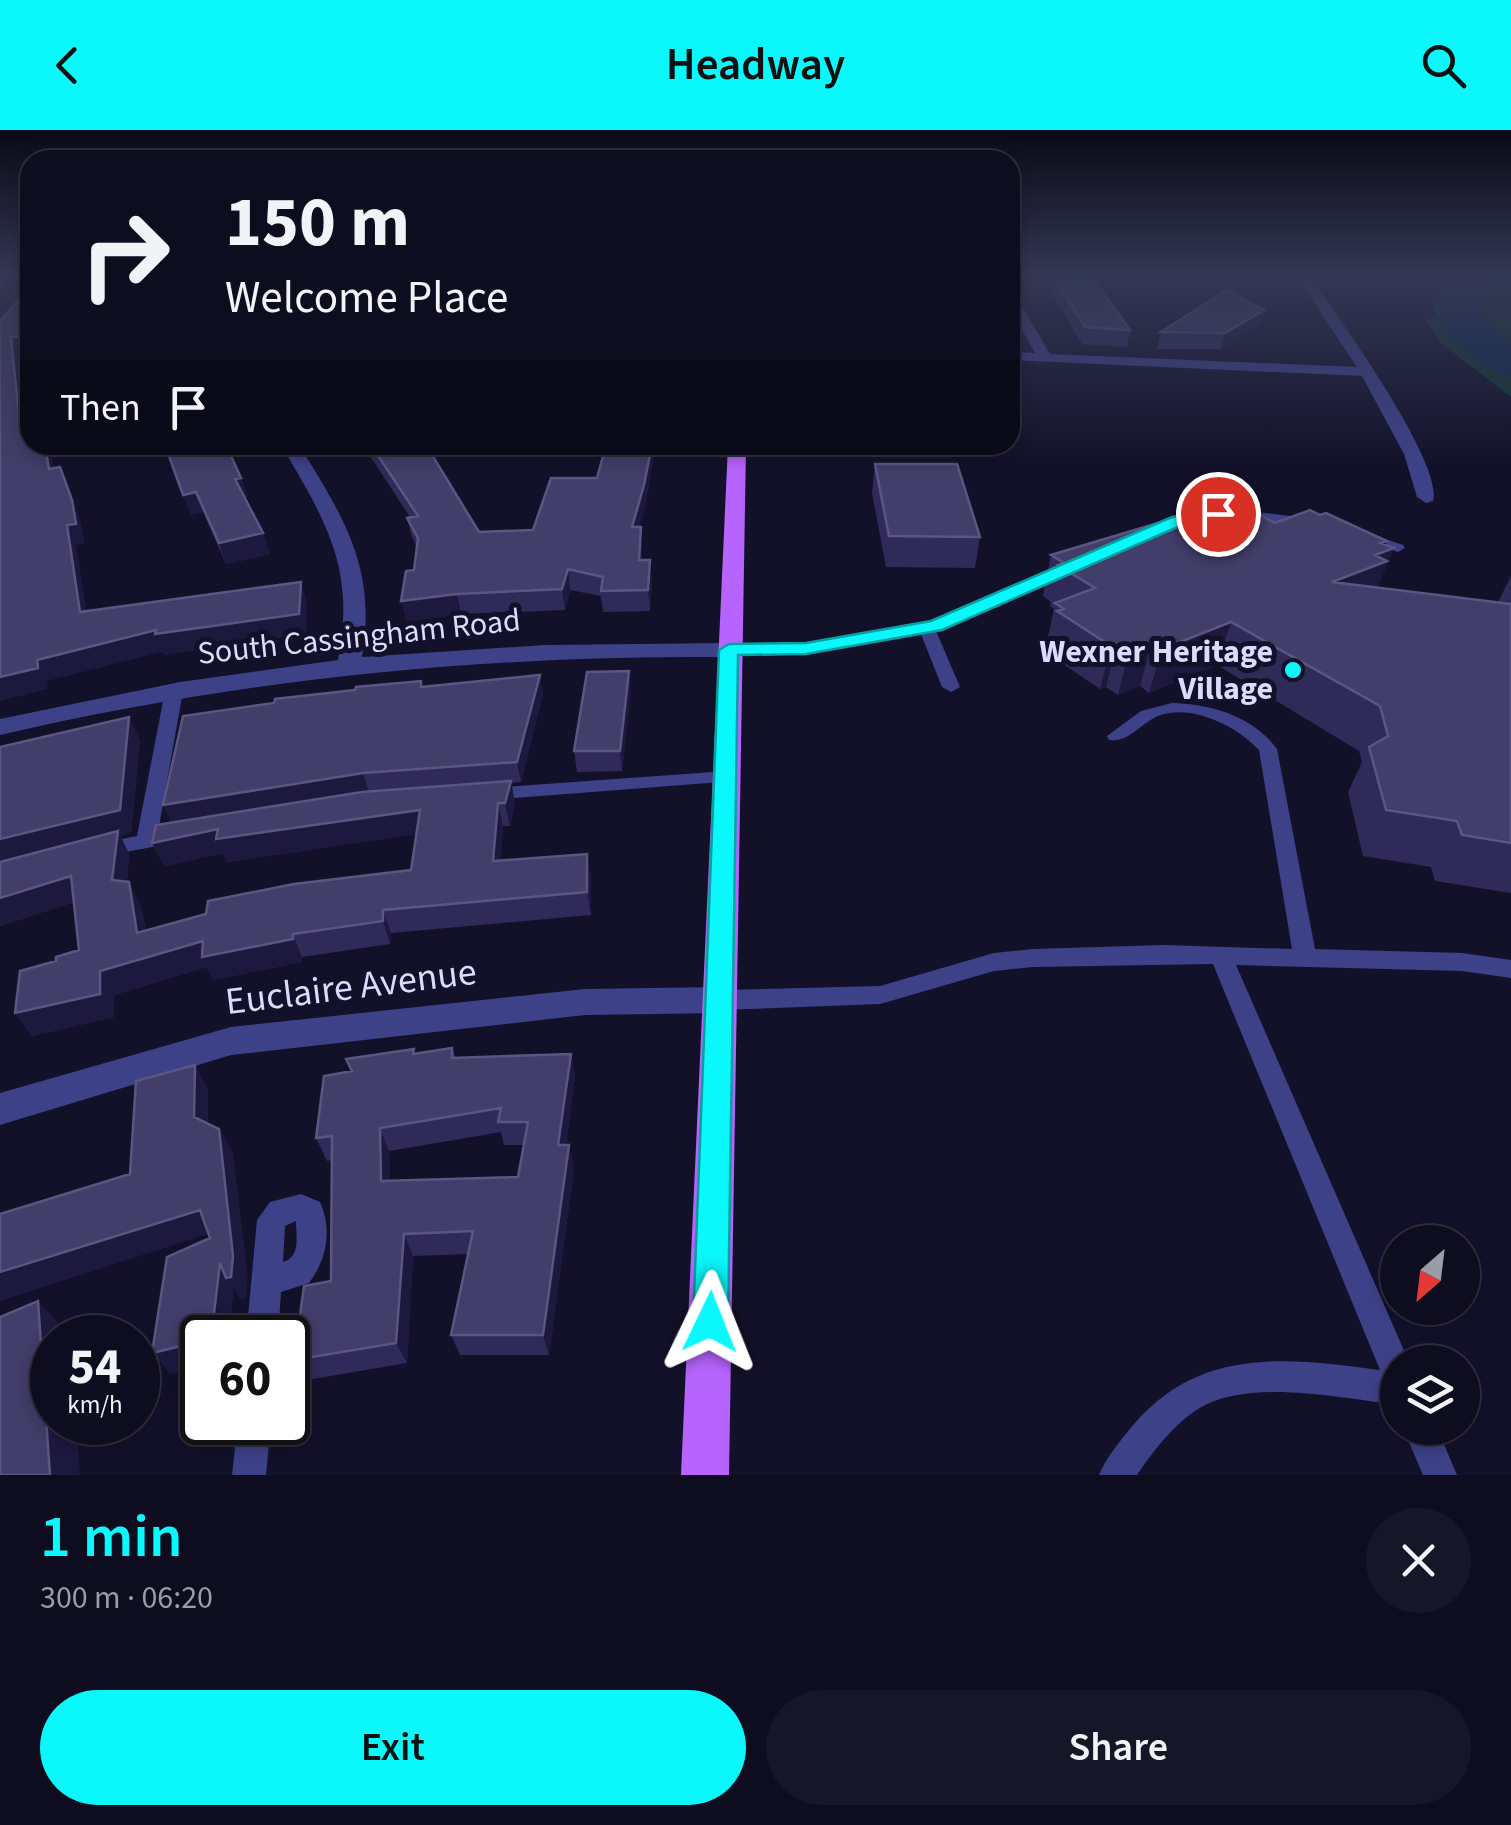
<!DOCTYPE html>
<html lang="en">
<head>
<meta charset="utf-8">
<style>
	:root { --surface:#0e0d20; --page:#171629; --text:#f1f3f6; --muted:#9b9ca5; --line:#2e2d3e; --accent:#0af8fb }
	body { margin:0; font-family:"Source Sans 3",sans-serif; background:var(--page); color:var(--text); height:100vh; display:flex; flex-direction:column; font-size:38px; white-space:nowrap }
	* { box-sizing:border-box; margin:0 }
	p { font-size:32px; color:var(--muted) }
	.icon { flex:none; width:55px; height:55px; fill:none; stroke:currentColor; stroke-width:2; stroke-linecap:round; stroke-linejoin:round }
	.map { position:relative; height:1345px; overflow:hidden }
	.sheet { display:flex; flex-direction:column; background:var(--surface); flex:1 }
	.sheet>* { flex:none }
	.guide { position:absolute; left:20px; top:20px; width:1000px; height:305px; border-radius:30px; box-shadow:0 5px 15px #0003,0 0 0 2px var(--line); background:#0e0d20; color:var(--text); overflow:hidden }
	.needle { width:65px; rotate:208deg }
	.buttons { position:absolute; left:1380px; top:1095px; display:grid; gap:20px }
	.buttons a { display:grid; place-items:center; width:100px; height:100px; border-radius:50%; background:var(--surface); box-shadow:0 5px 15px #0003,0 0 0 2px var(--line); font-size:50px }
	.speed { position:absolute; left:30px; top:1185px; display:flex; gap:20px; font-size:50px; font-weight:700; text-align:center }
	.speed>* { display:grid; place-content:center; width:130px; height:130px; border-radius:50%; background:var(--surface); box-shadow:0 5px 15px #0003,0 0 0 2px var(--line); line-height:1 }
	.speed small { font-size:25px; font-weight:400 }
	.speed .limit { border:5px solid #111; border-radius:15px; background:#fff; color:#111 }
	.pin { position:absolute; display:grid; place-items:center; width:85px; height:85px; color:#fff; margin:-42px; border:5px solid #fff; border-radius:50%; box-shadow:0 2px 10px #0007 }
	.me { position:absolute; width:110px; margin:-55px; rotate:2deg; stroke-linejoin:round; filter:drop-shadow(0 0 8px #0008) }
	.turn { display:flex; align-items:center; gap:35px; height:210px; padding:0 40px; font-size:45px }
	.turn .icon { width:130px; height:130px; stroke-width:2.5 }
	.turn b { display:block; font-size:70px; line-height:85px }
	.then { display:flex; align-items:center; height:95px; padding:0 40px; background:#0003; gap:20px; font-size:38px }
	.round { display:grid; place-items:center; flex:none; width:105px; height:105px; border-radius:52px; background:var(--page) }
	.headline { display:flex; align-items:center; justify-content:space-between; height:170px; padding:0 40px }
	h1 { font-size:60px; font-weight:600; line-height:75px; color:var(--accent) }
	.action { display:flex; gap:20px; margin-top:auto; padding:20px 40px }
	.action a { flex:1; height:115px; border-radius:60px; background:var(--accent); color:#111; font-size:40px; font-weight:600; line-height:115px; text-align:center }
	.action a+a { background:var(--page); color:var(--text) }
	header { display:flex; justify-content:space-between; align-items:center; height:130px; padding:0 40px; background:var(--accent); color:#111; font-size:45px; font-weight:600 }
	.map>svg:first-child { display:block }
	.green { fill:#143430 }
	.water { fill:#0e2a4d }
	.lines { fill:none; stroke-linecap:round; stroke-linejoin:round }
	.service { fill:#3d4188; fill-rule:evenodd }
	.minor { fill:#3d4188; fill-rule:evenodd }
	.primary { fill:#b664fd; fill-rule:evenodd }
	.wall { fill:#302a58; fill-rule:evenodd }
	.shaded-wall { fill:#1d183e }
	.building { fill:#423d69; stroke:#5a5681; stroke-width:2.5; fill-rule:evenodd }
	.route { fill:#0af8fb; stroke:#06a1a3; stroke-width:2.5 }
	.poi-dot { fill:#0af8fb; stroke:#13112a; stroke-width:4 }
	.labels { text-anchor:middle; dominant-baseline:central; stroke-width:10; stroke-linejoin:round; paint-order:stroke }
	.street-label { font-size:32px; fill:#dcdbfe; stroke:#13112a }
	.poi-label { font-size:32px; font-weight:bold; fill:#dcdbfe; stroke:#13112a; text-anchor:end }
	.near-street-label { font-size:38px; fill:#dcdbfe; stroke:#13112a }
</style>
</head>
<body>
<header><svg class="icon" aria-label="back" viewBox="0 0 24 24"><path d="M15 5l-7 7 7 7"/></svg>Headway<svg class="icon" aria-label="search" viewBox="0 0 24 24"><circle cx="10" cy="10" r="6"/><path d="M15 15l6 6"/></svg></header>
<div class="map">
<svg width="1511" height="1345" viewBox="0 0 1511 1345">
	<rect width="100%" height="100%" fill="#13112a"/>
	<!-- green -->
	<path class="green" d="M 1511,158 L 1511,214 L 1478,179 L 1486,167 Z
		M 1437,185 C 1453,216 1479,235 1511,248 L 1511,267 L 1441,213 L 1426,190 Z"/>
	<!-- water -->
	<path class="water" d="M 1480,147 L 1511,147 L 1511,158 L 1486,167 L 1478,178 L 1511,214 L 1511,248 C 1477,234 1428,203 1433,161 Z"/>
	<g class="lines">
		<!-- service -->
		<path class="service" d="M 1231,379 L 1316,389 L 1323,393 L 1316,397 L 1226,386 L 1226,380 Z
			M 1363,402 L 1403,415 L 1405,418 L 1398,422 L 1358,409 L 1356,406 Z
			M 1068,434 L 1073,436 L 1073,442 L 936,501 L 960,557 L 951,562 L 942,557 L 921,504 L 806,524 L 729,525 L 721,520 L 729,515 L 806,514 L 932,492 Z
			M 174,556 L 183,561 L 158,702 L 179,698 L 189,705 L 179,712 L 99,727 L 92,725 L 88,720 L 92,715 L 137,706 L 165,561 Z
			M 1172,573 C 1211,574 1253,586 1277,619 L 1315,819 L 1462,823 L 1511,830 L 1511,848 L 1462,841 L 1236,835 L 1409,1232 L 1398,1232 L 1398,1275 C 1343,1268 1258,1250 1207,1274 C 1177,1289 1155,1319 1137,1345 L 1099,1345 C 1107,1326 1121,1310 1134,1294 C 1201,1216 1288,1228 1380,1240 L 1213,834 L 1033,837 L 994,841 L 880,874 L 721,880 L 712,877 L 709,870 L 712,863 L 721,860 L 880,856 L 994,823 L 1033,819 L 1164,815 L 1292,819 L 1259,620 C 1237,596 1191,573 1158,586 C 1141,593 1129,613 1109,610 L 1107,606 L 1141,581 Z
			M 727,641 L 734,643 L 737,647 L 734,651 L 490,670 L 480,664 L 490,658 Z
			M 301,1064 L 320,1072 C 333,1101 326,1130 309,1153 L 281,1162 L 278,1208 L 246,1208 L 257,1090 L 270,1072 ZM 296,1091 C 296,1107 301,1127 283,1132 L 285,1096 Z
			M 238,1292 L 271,1292 L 266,1345 L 232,1345 Z
			M 1403,1298 L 1437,1298 L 1457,1345 L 1423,1345 Z"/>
		<!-- minor -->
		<path class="minor" d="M 5,147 L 19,147 L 0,158 L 0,149 Z
			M 1297,147 L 1309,147 L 1320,161 C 1344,195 1444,335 1433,371 L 1426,373 L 1417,367 L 1404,324 L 1362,246 L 1010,230 L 1010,222 L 1035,223 L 1010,178 L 1010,162 L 1016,166 L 1050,224 L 1357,237 Z
			M 281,315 L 299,315 C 344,388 377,438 362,527 L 545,515 L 729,513 L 741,520 L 729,527 C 482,525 241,549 0,605 L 0,589 L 180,552 L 338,530 C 356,439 326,391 281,315 Z
			M 721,857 L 733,861 L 738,870 L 733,879 L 721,883 L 585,885 L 231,925 L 0,995 L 0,963 L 231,897 L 585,859 Z"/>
		<!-- primary -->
		<path class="primary" d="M 728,315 L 746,315 L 729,1345 L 681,1345 Z"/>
	</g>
	<!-- wall -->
	<path class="wall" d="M 1042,147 L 1093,147 L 1130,200 L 1127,217 L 1082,214 Z
		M 1206,147 L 1250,147 L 1247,158 L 1212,156 Z
		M 1264,180 L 1259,196 L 1220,219 L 1157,219 L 1161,202 Z
		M 226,315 L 248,367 L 245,368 L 263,403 L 270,424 L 226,434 L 203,382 L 190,385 Z
		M 361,315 L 426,315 L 479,402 L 533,400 L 646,374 L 639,397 L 642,417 L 642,430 L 652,451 L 650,481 L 603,482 L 601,466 L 570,460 L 565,480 L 461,484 L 406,492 L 417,417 L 412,407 L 407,388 L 410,387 L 374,332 Z
		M 875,334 L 980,407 L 975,438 L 886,437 L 872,363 Z
		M 1230,377 L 1275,393 L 1387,411 L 1377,458 L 1498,472 L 1511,446 L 1511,763 L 1435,751 L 1431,737 L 1363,726 L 1348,662 L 1362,632 L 1359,621 L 1217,535 L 1149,563 L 1140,556 L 1118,565 L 1106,557 L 1100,559 L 1048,524 L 1050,517 L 1046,515 L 1054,479 L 1050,476 L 1051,472 L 1043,466 L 1051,425 Z
		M 423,557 L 543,564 L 521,652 L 511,653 L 515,673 L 510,696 L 503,696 L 500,731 L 591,747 L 591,785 L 391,803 L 390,814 L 302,827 L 302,832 L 213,850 L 207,837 L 114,865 L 114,887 L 32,906 L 15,883 L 56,831 L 79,820 L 74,772 L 0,796 L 140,610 L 131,703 L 120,705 L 129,724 L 127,752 L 141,776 L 146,801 L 411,740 L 416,704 L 227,732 L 223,723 L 164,736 L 152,713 L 171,692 Z
		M 631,561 L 622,641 L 577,642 L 574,621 Z
		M 452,918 L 456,928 L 571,924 L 575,947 L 566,1015 L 574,1038 L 549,1225 L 460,1225 L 451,1205 L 468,1124 L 413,1126 L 407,1233 L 307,1250 L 294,1230 L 331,1151 L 332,1030 L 327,1031 L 316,1008 L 351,941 L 346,929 L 415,924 ZM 501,1002 L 504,1015 L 524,1015 L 518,1047 L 390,1050 L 389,1021 Z"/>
	<!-- shaded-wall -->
	<path class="shaded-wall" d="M 1264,180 L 1259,196 L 1220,219 L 1225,203 Z
		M 30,193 L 30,222 L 18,223 L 25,293 L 18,276 L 11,207 Z
		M 45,315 L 50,315 L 57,357 L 49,339 Z
		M 652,315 L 656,315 L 646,374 L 634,417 L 632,397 Z
		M 60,337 L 80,389 L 85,413 L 76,415 L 90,502 L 80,482 L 67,395 Z
		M 241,348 L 248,367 L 242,368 L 235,349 Z
		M 196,362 L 203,382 L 190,385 L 183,365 Z
		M 641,397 L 642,417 L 641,451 L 639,430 Z
		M 263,403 L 270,424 L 226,434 L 219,413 Z
		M 1387,411 L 1382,423 L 1394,418 L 1377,459 L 1332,452 L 1381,413 Z
		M 650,430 L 652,451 L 650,481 L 648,460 Z
		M 568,439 L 570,460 L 565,480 L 562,459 Z
		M 301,452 L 307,472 L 306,504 L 164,525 L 162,522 L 47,551 L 48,559 L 0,571 L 0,547 L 37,530 Z
		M 457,464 L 461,484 L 406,492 L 401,471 Z
		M 1231,492 L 1217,535 L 1149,563 L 1162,519 Z
		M 1152,513 L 1140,556 L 1118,565 L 1129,521 Z
		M 1117,514 L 1106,557 L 1100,559 L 1111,516 Z
		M 629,541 L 631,561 L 622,641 L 620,621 Z
		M 540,545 L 543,564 L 521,652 L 517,632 Z
		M 129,587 L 140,610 L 131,703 L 120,705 L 129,724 L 125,773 L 112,750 L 0,735 L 0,709 Z
		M 363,643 L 369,663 L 172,695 L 163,675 Z
		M 511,651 L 515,673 L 510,696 L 505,673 Z
		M 498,673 L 503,696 L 498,754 L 493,731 Z
		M 420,680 L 426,703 L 227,732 L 223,723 L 164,736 L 152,713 L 218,699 Z
		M 587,724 L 591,747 L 591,785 L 587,762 Z
		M 71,746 L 85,769 L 0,796 L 0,768 Z
		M 129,752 L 141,776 L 150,826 L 137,803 Z
		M 383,780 L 391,803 L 390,814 L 383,791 Z
		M 293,804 L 302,827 L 302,832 L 213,850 L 207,837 L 114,865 L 114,887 L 32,906 L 15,883 L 100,841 L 203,811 Z
		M 571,924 L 575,947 L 563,1038 L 558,1015 Z
		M 195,935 L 208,959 L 208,1010 L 194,987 Z
		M 380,998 L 389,1021 L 391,1073 L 381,1051 Z
		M 219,999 L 233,1022 L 248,1148 L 246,1168 L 241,1170 L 234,1160 L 229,1208 L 211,1208 L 220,1133 Z
		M 569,1015 L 574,1038 L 549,1225 L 543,1205 Z
		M 200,1080 L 214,1102 L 0,1171 L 0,1142 Z
		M 404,1104 L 413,1126 L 407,1233 L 396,1213 Z
		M 38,1171 L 68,1203 L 68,1208 L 52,1208 L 52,1292 L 76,1292 L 80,1345 L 50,1345 Z
		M 202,1211 L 202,1236 L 170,1244 L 152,1223 Z"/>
	<!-- building -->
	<path class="building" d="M 1054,147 L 1092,147 L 1130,200 L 1085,197 Z
		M 30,152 L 30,193 L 26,206 L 11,207 L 18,276 L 25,274 L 30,293 L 30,315 L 45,315 L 49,339 L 60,337 L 72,370 L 76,394 L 67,395 L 80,482 L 301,452 L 299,484 L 155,504 L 156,500 L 37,530 L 38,538 L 0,547 L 0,191 L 25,162 L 18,163 Z
		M 1227,160 L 1264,180 L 1225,203 L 1161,202 Z
		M 165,315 L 226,315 L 241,348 L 235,349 L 263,403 L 219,413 L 196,362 L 183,365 Z
		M 371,315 L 426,315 L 479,402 L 533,400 L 551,348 L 597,348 L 606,315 L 652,315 L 644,355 L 632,397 L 641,397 L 639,430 L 650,430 L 648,460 L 601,461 L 603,447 L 568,439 L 562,459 L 457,464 L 401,471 L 406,441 L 414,440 L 418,408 L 407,388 L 418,386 Z
		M 875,334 L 957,334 L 980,407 L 889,406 Z
		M 1225,373 L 1230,377 L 1240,374 L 1275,393 L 1310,380 L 1320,385 L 1326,383 L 1387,411 L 1381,413 L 1394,418 L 1375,425 L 1387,431 L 1332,452 L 1511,474 L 1511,713 L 1462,705 L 1457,691 L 1386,680 L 1369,617 L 1388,606 L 1380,576 L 1231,492 L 1162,519 L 1152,513 L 1129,521 L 1117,514 L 1111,516 L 1057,481 L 1064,479 L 1055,473 L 1095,458 L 1058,435 L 1064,433 L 1051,425 Z
		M 629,541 L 620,621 L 574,621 L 587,542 Z
		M 540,545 L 517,632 L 363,643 L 163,675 L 183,586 L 274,573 L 275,569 L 355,560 L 356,557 L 421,551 L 421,557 Z
		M 129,587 L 120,680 L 0,709 L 0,617 Z
		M 511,651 L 505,673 L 498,673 L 493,731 L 587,724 L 587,762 L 383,780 L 383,791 L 293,804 L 293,809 L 202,827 L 203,811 L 100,841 L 100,864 L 15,883 L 20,841 L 56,831 L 56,827 L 79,820 L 71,746 L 0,768 L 0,732 L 118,701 L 112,750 L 129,752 L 137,803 L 206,784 L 208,771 L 294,754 L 411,740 L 420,680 L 216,709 L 218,699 L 152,713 L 156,695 L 362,662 Z
		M 452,918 L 452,928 L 571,924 L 558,1015 L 569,1015 L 543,1205 L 451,1205 L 473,1101 L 404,1104 L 396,1213 L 294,1230 L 304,1156 L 331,1151 L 332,1006 L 316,1008 L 324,946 L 352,941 L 346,929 L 414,919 L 413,924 ZM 501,978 L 498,992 L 528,992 L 518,1047 L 381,1051 L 380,998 Z
		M 195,935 L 194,987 L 219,999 L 233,1126 L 231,1147 L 226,1148 L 220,1133 L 211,1208 L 202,1208 L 202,1211 L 152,1223 L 167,1127 L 210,1108 L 200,1080 L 0,1142 L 0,1084 L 130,1044 L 136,951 Z
		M 38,1171 L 50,1345 L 0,1345 L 0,1187 Z"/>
	<!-- sky -->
	<linearGradient id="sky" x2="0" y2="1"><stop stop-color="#0a0917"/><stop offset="0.44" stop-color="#333855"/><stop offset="1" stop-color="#333855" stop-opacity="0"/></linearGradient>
	<rect width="1511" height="335" fill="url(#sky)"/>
	<!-- route -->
	<path class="route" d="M 1218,379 L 1224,380 L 1224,387 L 1182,395 L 942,500 L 806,524 L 738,525 L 728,1192 L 723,1205 L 710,1210 L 698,1205 L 693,1192 L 719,520 L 729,514 L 806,513 L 931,491 L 1172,387 Z"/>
	<!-- markers -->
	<circle class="poi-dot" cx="1293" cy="540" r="10"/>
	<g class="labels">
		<!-- street labels -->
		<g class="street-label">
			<text transform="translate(359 507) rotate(-6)">South Cassingham Road</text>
		</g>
		<!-- poi labels -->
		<g class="poi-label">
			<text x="1273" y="522">Wexner Heritage<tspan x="1273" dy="37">Village</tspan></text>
		</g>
		<!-- near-street labels -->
		<g class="near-street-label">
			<text transform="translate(351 857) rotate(-7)">Euclaire Avenue</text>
		</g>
	</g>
</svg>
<div class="buttons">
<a><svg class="needle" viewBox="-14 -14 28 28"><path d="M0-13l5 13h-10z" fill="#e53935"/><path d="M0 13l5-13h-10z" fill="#9b9ca5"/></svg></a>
<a><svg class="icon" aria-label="layers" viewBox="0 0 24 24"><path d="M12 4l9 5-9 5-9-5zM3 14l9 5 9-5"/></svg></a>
</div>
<div class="speed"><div>54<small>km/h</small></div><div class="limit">60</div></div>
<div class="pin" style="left:1218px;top:384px;background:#d93025"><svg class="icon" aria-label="arrive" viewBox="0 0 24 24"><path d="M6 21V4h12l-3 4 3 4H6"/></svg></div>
<svg class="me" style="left:710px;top:1192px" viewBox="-20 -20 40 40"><path d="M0-17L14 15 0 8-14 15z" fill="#0af8fb" stroke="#fff" stroke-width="4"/></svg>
<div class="guide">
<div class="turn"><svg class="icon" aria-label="right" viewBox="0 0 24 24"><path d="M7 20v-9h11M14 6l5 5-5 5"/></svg><div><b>150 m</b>Welcome Place</div></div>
<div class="then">Then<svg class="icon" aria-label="arrive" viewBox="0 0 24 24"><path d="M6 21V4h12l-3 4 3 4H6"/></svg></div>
</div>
</div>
<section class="sheet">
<div class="headline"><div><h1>1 min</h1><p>300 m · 06:20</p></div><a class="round"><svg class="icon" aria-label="close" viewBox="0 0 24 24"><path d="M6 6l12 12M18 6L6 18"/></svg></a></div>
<div class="action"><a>Exit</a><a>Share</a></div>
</section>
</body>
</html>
